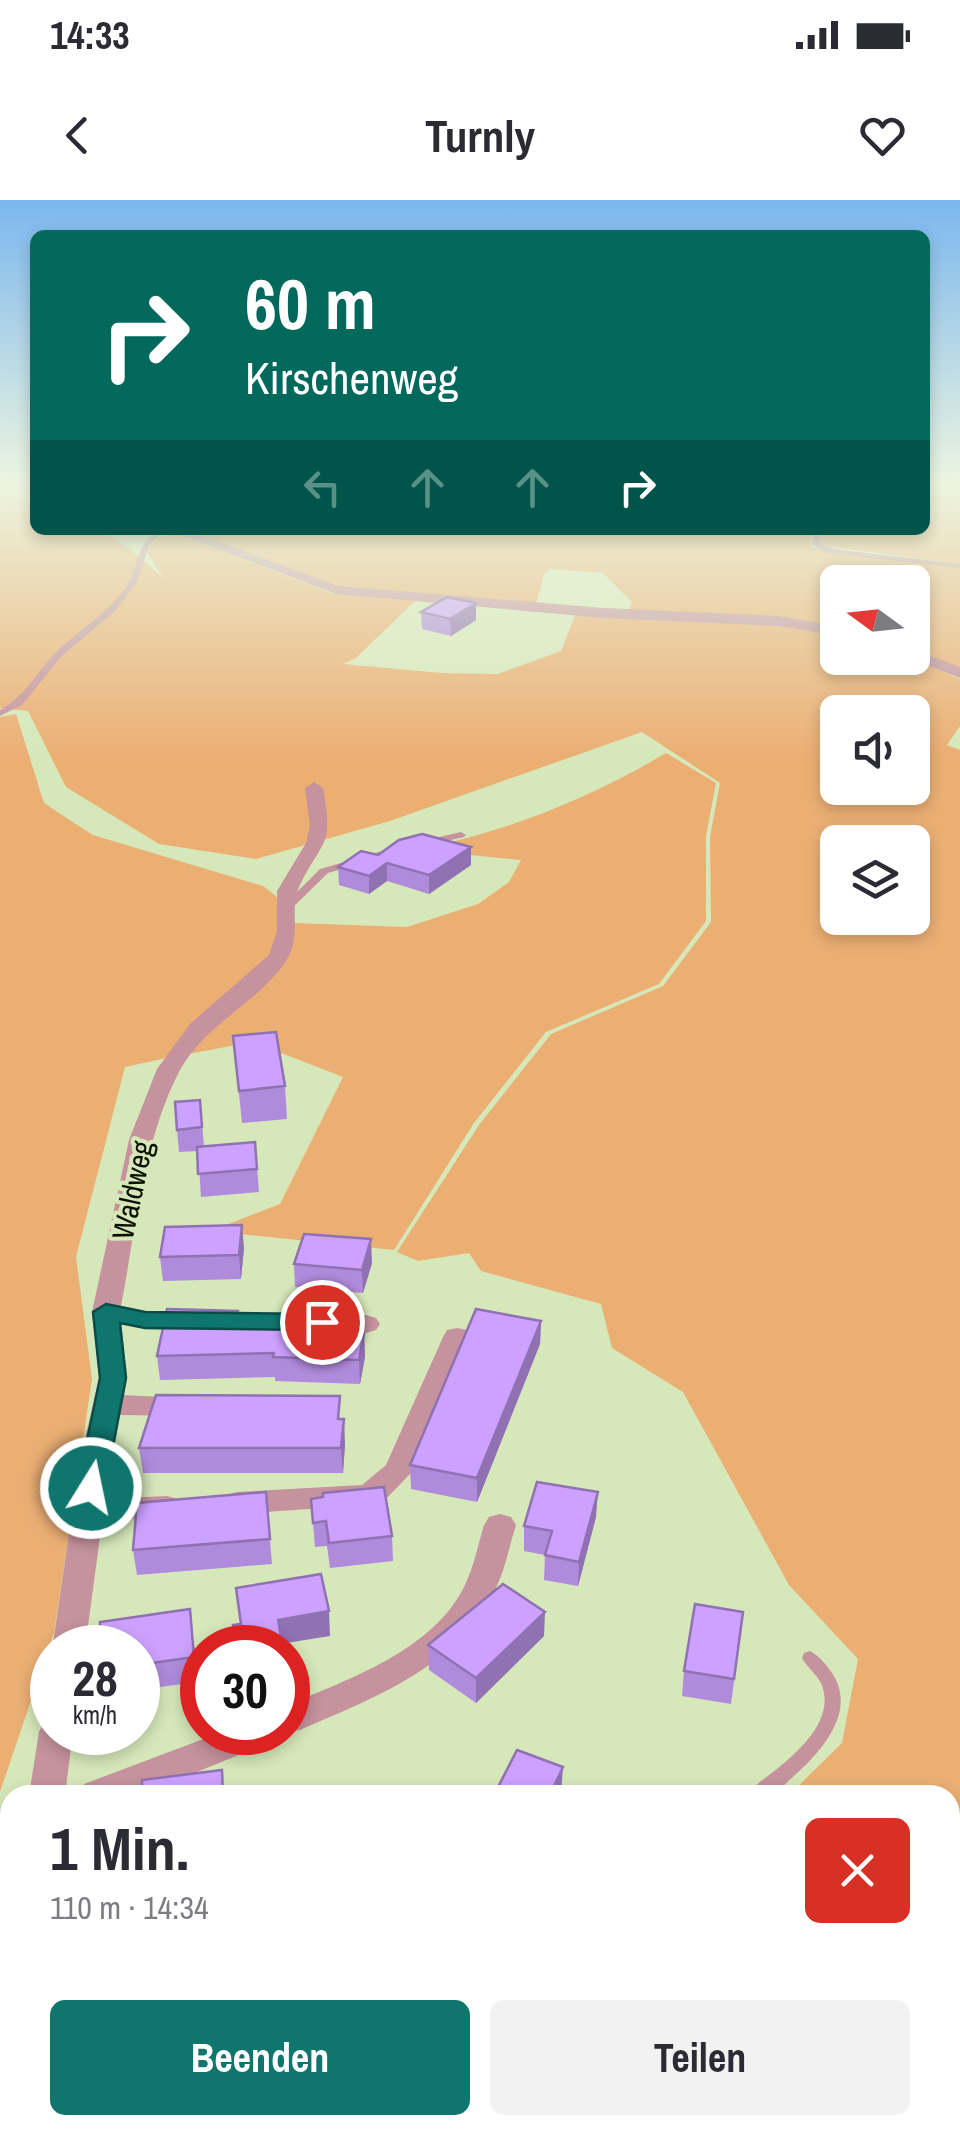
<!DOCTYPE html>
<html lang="de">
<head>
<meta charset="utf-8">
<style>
	:root { --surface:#fff; --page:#f2f2f3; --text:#2b2b33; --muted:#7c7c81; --accent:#0f766e }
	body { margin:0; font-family:"Archivo Narrow",sans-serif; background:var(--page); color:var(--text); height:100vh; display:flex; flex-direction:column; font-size:38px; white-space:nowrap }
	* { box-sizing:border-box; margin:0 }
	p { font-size:32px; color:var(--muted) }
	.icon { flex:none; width:55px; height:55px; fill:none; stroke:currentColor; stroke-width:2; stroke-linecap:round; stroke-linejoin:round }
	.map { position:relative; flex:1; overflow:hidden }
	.sheet { position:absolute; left:0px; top:1585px; width:960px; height:350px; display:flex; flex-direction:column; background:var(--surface); border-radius:30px 30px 0 0; box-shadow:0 5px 15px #0003 }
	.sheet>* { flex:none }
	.guide { position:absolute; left:30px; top:30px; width:900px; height:305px; border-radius:15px; box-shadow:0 5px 15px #0003; background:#00695c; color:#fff; overflow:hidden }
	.needle { width:65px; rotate:285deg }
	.tools { position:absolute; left:820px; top:365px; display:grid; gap:20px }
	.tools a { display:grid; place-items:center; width:110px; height:110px; border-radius:15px; background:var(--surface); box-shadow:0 5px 15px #0003; font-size:50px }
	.speed { position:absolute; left:30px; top:1425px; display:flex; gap:20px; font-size:50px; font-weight:700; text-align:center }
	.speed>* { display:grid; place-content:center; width:130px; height:130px; border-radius:50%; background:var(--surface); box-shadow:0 5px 15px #0003; line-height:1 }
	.speed small { font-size:25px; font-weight:400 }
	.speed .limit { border:15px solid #d22; background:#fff; color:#111 }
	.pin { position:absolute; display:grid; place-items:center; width:85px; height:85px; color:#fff; margin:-42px; border:5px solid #fff; border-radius:50%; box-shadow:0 2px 10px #0007 }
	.me { position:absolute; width:110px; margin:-55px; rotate:10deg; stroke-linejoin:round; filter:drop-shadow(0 0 8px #0008) }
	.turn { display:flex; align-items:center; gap:35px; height:210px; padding:0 50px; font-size:45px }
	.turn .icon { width:130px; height:130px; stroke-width:2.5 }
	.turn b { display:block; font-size:70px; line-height:85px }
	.lanes { display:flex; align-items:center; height:95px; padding:0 50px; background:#0003; justify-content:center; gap:50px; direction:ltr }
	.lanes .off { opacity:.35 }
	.round { display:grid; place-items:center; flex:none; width:105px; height:105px; border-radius:15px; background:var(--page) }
	.summary { display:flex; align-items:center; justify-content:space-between; height:170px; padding:0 50px }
	h1 { font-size:60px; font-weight:700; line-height:75px }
	.action { display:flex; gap:20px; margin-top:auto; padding:20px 50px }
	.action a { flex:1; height:115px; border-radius:15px; background:var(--accent); color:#fff; font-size:40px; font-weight:700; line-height:115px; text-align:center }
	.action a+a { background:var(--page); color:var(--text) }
	.status { display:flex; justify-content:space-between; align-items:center; height:70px; padding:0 50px; background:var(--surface); direction:ltr }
	.status svg { height:28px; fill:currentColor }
	header { display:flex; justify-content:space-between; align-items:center; height:130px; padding:0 50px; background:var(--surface); font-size:45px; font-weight:700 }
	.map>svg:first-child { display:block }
	.green { fill:#ebaf74; fill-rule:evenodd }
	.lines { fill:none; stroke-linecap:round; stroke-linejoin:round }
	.lane { fill:#c5929d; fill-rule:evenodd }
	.street { fill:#c5929d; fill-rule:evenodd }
	.wall { fill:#b08adb }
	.shaded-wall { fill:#9071b2 }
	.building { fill:#cda1ff; stroke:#9071b2; stroke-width:2.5 }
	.route { fill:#0f766e; stroke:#0a4d48; stroke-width:2.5 }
	.labels { text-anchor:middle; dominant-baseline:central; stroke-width:8; stroke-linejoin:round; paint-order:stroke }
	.street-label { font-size:30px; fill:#0b1003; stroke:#d6e8ba }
</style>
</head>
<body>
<div class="status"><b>14:33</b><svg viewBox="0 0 49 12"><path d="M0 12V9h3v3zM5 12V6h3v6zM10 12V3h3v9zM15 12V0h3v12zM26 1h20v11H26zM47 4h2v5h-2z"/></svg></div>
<header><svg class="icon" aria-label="back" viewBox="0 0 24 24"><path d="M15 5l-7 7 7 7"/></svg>Turnly<svg class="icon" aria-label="heart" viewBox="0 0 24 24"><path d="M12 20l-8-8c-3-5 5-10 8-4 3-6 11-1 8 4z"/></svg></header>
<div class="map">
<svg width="960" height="1935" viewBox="0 0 960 1935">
	<rect width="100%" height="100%" fill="#d6e8ba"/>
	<!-- green -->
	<path class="green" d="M 0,284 L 35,284 L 18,295 L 35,303 L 35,330 C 110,330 107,327 163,378 L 147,352 L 155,339 L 174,333 L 331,393 L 415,401 L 356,458 L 343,464 L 442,473 L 498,474 L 561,451 L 575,415 C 663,419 751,418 837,436 L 838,458 L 910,458 L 960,479 L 960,526 L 947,545 L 960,550 L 960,1935 L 824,1935 L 823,1925 L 950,1925 L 950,1595 L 789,1595 L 842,1543 L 858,1459 L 789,1385 L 683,1192 L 612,1148 L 601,1104 L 481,1071 L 469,1053 L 418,1061 L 397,1052 L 479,925 L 551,834 L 663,786 L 711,722 L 710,637 L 720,583 L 642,532 L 390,621 L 256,659 L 159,644 L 66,587 L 28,511 L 0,508 ZM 838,512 L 912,512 L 912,588 L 838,588 ZM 838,642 L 912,642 L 912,718 L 838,718 Z
		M 925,284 L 960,284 L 960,364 L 819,345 L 823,330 L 925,330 Z
		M 186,330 L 814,330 L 810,341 L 812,348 L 960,368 L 960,471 L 913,451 L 912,382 L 838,382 L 837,429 L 629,410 L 632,402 L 603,373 L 551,369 L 544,374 L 536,404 L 335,386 Z
		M 16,514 L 44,603 L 68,619 L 93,635 L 263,686 L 276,696 L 281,715 L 272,758 L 167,858 L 125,867 L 76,1057 L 92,1179 L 54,1433 L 0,1592 L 0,517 Z
		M 666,553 L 716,583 L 706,636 L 706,721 L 659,784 L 546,832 L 474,923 L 394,1050 L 210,1031 L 280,1004 L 343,877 L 253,842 L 183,855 L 243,793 L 294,723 L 407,727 L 478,704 L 509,682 L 521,660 L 470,655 L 443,644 C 521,626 597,594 666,553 Z"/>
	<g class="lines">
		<!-- lane -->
		<path class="lane" d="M 166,330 L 178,330 L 159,336 L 150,344 L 137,382 L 116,410 L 61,457 L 22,505 L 0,516 L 0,510 C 25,496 35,475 54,454 C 78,430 109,414 128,384 C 141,362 135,337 166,330 Z
			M 816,330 L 822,330 L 819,343 L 832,349 L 960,364 L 960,368 L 828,353 L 811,344 Z
			M 461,632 L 466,635 L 464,637 L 425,646 L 420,643 L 422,641 Z
			M 396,647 L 399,648 L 399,652 L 328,673 L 291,709 L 283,709 L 282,707 L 320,669 Z
			M 810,1451 C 819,1456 826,1464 832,1473 C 857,1510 823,1550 796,1574 C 789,1580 780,1591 771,1594 C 765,1597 755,1595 748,1595 C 755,1584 767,1577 777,1569 C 801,1549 836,1518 821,1483 C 816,1474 807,1467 802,1458 L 804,1453 Z"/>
		<!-- street -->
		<path class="street" d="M 10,284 L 35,285 L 35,293 L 11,287 Z
			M 167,330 L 187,330 L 338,386 L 604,408 L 778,416 L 838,426 L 838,436 L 778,426 L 604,418 L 336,394 Z
			M 912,449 L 960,467 L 960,478 L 907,458 L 912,458 Z
			M 314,582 L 323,588 C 334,649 323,637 299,687 C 289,710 302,737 286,761 C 258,803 206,823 180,870 C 143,940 136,1029 121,1106 L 145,1111 L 366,1115 L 376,1118 L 380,1124 L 376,1130 L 366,1133 L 145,1129 L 121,1124 L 127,1178 L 124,1195 L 197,1199 L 202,1206 L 197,1213 L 187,1216 L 120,1215 L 105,1299 L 167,1296 L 178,1299 L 182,1307 L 178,1315 L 102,1322 L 85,1448 L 52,1450 L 79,1265 L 99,1178 L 92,1112 L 129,940 L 157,869 L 190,824 L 269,755 L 277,731 L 277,691 L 306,643 L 310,625 L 305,588 Z
			M 457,1128 L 467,1130 L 471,1137 L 413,1271 L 381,1304 L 237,1314 L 226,1311 L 222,1303 L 226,1295 L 237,1292 L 362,1285 L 386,1265 L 443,1137 L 447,1130 Z
			M 500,1314 L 511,1317 L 516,1325 C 509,1347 505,1371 494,1392 C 456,1468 373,1498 300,1530 L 283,1532 L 288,1532 L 288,1505 C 349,1479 434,1450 465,1385 C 474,1366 478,1345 484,1325 L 489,1317 Z
			M 52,1519 L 52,1532 L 73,1532 L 65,1595 L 29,1595 L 39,1532 L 44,1522 Z
			M 222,1532 L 276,1532 L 271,1542 L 140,1595 L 79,1595 L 84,1584 Z
			M 25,1925 L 67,1925 L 68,1935 L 26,1935 Z
			M 106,1925 L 167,1925 L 163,1935 L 102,1935 Z"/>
	</g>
	<!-- wall -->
	<path class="wall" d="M 476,403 L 476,420 L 451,436 L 422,429 L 421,412 Z
		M 378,655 L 471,665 L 429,694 L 387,681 L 369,694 L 339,685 L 338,667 Z
		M 233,836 L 285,886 L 287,919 L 242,923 Z
		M 200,900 L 204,946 L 255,942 L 259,992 L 201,997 L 198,951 L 179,952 L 177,930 Z
		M 244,1048 L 241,1079 L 163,1081 L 160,1057 Z
		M 372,1063 L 363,1093 L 295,1087 L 294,1064 Z
		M 238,1111 L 239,1127 L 283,1130 L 360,1113 L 361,1133 L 364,1133 L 365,1157 L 360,1184 L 275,1181 L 275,1177 L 160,1180 L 157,1156 Z
		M 541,1121 L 540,1144 L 477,1302 L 411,1289 L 410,1265 Z
		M 341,1219 L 345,1244 L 343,1273 L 143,1273 L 139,1248 Z
		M 266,1292 L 272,1364 L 137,1375 L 133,1350 Z
		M 311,1299 L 392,1336 L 393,1361 L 330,1368 L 327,1346 L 315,1347 Z
		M 596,1317 L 578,1386 L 544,1380 L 545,1355 L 524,1351 L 524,1326 Z
		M 190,1409 L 197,1482 L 138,1490 L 138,1448 Z
		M 743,1412 L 731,1504 L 682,1496 L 684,1471 Z
		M 544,1436 L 476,1503 L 429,1470 L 428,1445 Z
		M 270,1925 L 395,1925 L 400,1935 L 273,1935 Z"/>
	<!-- shaded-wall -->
	<path class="shaded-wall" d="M 476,403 L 476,420 L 451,436 L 450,419 Z
		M 471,647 L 471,665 L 429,694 L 429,675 Z
		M 387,663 L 387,681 L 369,694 L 369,676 Z
		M 242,1025 L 244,1048 L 241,1079 L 239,1055 Z
		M 371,1039 L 372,1063 L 363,1093 L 362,1070 Z
		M 541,1121 L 540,1144 L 477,1302 L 477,1278 Z
		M 364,1133 L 365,1157 L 360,1184 L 359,1160 Z
		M 344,1219 L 345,1244 L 343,1273 L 341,1248 Z
		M 598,1292 L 596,1317 L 578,1386 L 579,1362 Z
		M 329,1411 L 330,1436 L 280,1444 L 278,1420 Z
		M 545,1412 L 544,1436 L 476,1503 L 476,1478 Z
		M 563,1567 L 561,1595 L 550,1595 Z"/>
	<!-- building -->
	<path class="building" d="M 447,397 L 476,403 L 450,419 L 421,412 Z
		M 422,634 L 471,647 L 429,675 L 387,663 L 369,676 L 338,667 L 361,651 L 378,655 L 399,640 Z
		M 276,832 L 285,886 L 239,891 L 233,836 Z
		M 200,900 L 202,927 L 177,930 L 175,902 Z
		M 255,942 L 257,969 L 198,974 L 197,947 Z
		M 242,1025 L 239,1055 L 160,1057 L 165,1027 Z
		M 304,1034 L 371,1039 L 362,1070 L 294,1064 Z
		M 167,1109 L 238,1111 L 236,1127 L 283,1130 L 287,1112 L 360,1113 L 356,1133 L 364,1133 L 359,1160 L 273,1157 L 274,1153 L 157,1156 Z
		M 476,1109 L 541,1121 L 477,1278 L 410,1265 Z
		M 156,1195 L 340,1196 L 338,1219 L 344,1219 L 341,1248 L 139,1248 Z
		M 537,1282 L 598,1292 L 579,1362 L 545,1355 L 552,1331 L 524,1326 Z
		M 384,1287 L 392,1336 L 329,1343 L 326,1321 L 313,1323 L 311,1299 L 323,1297 L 323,1293 Z
		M 266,1292 L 270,1339 L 133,1350 L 137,1303 Z
		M 321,1374 L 329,1411 L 278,1420 L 283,1448 L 236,1448 L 233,1425 L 241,1424 L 236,1388 Z
		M 503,1384 L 545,1412 L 476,1478 L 428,1445 Z
		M 695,1404 L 743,1412 L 734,1479 L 684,1471 Z
		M 190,1409 L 194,1457 L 138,1465 L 138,1448 L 100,1448 L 100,1422 Z
		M 517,1550 L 563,1567 L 550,1595 L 494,1595 Z
		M 222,1570 L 223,1595 L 142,1595 L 142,1580 Z
		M 171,1925 L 229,1925 L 232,1935 L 139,1935 Z
		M 276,1925 L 395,1925 L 400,1935 L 280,1935 Z"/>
	<!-- sky -->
	<linearGradient id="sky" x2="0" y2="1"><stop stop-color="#7ab7ee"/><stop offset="0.51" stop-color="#edf5e0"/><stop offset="1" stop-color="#edf5e0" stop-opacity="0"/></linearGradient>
	<rect width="960" height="555" fill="url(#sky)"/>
	<!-- route -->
	<path class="route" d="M 106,1104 L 145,1112 L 322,1114 L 335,1122 L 322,1130 L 145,1128 L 120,1123 L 126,1178 L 105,1288 L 101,1295 L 81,1295 L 77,1288 L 100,1178 L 93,1112 Z"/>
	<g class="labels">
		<!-- street labels -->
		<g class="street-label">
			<text transform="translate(132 990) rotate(-78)">Waldweg</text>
		</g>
	</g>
</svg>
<div class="tools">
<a><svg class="needle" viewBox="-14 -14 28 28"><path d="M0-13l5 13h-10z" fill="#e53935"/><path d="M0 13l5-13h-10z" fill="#7c7c81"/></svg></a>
<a><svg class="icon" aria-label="sound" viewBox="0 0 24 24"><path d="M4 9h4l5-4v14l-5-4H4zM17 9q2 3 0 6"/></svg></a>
<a><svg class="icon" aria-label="layers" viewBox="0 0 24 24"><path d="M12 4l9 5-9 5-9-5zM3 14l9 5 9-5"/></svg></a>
</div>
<div class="speed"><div>28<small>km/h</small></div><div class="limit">30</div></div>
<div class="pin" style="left:322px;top:1122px;background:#d93025"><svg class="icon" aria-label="arrive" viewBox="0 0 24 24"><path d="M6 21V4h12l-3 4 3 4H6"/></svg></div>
<svg class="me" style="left:91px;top:1288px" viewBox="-20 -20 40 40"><circle r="17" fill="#0f766e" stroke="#fff" stroke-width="3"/><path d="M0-11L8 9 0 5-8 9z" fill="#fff"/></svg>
<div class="guide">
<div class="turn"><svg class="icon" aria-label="right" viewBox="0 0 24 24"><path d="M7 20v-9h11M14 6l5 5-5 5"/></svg><div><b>60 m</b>Kirschenweg</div></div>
<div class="lanes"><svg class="icon off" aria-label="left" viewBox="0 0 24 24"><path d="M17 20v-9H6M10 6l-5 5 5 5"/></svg><svg class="icon off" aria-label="ahead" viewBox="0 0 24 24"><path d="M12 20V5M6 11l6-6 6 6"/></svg><svg class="icon off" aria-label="ahead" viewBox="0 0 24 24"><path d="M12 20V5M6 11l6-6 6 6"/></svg><svg class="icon" aria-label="right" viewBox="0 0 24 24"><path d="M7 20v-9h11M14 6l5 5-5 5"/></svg></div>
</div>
<section class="sheet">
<div class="summary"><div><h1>1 Min.</h1><p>110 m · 14:34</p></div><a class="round" style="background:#d93025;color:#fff"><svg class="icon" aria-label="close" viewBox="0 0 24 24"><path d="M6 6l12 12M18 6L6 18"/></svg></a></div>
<div class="action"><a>Beenden</a><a>Teilen</a></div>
</section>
</div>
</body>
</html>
